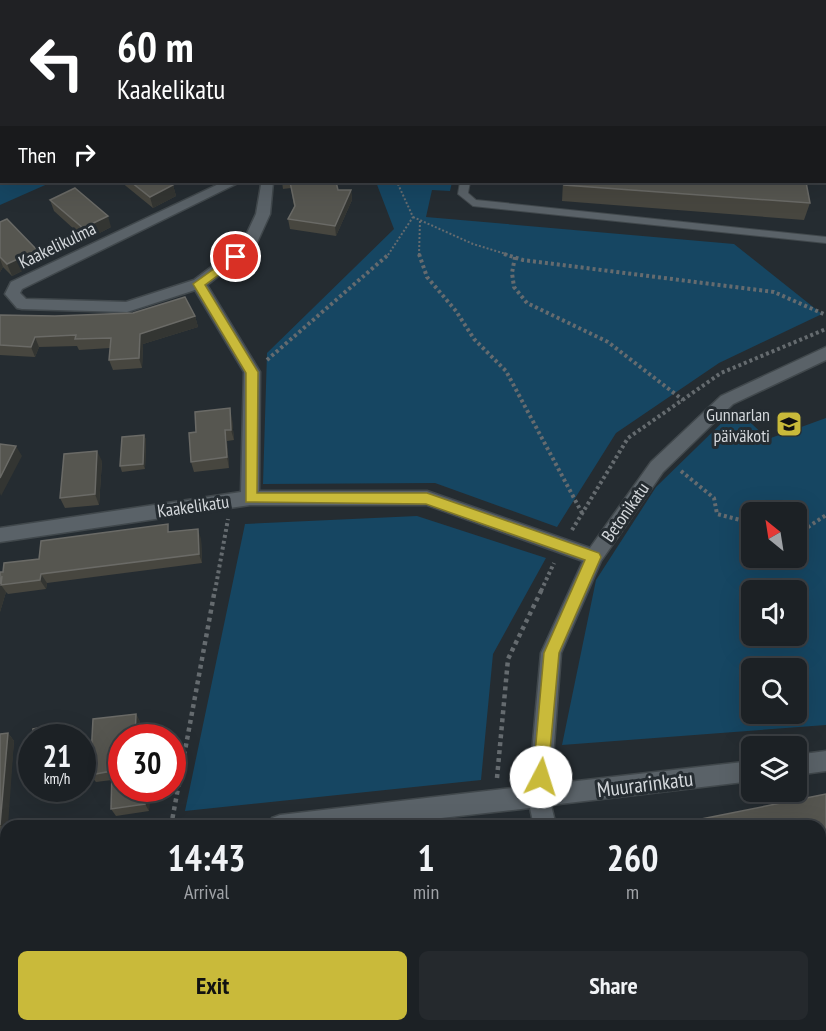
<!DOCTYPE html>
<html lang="en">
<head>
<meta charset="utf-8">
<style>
	:root { --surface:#1c2125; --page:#25292d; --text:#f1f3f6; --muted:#a0a3a7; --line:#3a3e42; --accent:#c9ba3a }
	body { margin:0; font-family:"PT Sans Narrow",sans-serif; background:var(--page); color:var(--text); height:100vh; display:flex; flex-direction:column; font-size:22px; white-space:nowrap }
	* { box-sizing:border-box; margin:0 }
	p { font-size:20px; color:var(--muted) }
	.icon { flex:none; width:33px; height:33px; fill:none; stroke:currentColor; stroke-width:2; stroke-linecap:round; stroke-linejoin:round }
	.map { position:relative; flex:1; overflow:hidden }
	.drawer { position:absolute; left:0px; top:820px; width:826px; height:212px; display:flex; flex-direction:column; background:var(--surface); border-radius:18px 18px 0 0; box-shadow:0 6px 24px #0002,0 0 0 2px var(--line) }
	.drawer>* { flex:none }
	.top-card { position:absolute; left:0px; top:0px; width:826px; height:183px; box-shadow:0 6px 24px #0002,0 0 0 2px var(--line); background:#202124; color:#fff; overflow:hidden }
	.needle { width:39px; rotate:330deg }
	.controls { position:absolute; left:741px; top:502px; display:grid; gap:12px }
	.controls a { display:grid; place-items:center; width:66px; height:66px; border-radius:9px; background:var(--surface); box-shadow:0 6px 24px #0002,0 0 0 2px var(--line); font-size:30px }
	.speed { position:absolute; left:18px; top:724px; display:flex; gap:12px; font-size:30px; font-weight:700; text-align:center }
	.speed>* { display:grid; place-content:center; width:78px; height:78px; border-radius:50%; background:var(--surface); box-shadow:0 6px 24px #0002,0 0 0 2px var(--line); line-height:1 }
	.speed small { font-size:15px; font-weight:400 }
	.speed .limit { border:9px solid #d22; background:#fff; color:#111 }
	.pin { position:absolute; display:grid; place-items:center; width:51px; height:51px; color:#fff; margin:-26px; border:3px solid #fff; border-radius:50%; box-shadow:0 2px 6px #0007 }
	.me { position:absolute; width:66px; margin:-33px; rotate:5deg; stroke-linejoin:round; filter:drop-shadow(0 0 4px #0008) }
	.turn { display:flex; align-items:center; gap:21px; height:126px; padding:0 18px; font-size:27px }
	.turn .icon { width:78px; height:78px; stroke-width:2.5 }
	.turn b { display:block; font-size:42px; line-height:51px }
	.then { display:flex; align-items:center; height:57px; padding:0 18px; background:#0003; gap:12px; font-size:22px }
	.eta { display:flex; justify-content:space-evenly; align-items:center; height:102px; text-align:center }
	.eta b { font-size:36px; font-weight:700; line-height:42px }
	.primary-button { display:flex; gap:12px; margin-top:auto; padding:12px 18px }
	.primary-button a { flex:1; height:69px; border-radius:9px; background:var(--accent); color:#111; font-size:24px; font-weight:700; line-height:69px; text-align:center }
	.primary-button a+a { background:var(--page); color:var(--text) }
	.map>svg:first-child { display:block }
	.green { fill:#164662; fill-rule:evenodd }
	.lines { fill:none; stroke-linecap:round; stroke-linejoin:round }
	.lane-casing { stroke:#41484c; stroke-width:2 }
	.street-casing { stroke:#41484c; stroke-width:3 }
	.path-far2 { stroke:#656b6f; stroke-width:2; stroke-dasharray:2 2; stroke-linecap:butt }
	.path-far1 { stroke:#656b6f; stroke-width:4; stroke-dasharray:3 3; stroke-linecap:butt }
	.path { stroke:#656b6f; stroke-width:4.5; stroke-dasharray:4 4; stroke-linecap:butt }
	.lane { fill:#5a6268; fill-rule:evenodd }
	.street { fill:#5a6268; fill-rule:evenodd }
	.wall { fill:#47463f }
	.shaded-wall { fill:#333532 }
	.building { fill:#565650; stroke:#6a6a66; stroke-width:1.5 }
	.route { fill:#c9ba3a; stroke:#837926; stroke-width:1.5 }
	.labels { text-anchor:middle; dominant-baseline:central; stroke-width:6; stroke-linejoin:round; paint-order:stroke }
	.street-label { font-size:18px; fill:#d4d8dc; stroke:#252c31 }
	.poi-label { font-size:18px; fill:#d4d8dc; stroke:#252c31; text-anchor:end }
	.near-street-label { font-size:21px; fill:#d4d8dc; stroke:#252c31 }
</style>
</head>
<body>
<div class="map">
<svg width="826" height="1031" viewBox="0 0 826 1031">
	<rect width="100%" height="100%" fill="#252c31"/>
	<!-- green -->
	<path class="green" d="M 0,0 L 484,0 L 2,2 L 2,182 L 52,182 L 0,205 Z
		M 541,0 L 826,0 L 826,19 L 825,2 Z
		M 376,182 L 452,182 L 450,191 L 432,190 L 426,217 L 734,244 L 822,314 L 719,363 L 616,433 L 557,527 L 435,483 L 263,484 L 267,353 L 394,229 Z
		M 736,409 L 768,439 L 826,418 L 826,725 L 562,745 L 596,580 L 656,487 ZM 752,513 L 796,513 L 796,558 L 752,558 ZM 752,591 L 796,591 L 796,636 L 752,636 ZM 752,669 L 796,669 L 796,714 L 752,714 Z
		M 417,516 L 546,558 L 493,654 L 481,780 L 185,811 L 245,524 Z
		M 76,1026 L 517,1026 L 518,1031 L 74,1031 Z"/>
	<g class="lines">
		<!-- lane casing -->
		<g class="lane-casing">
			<path id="lane" d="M 825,46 L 826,46 L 826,52 L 825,52 Z
				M 460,182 L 470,182 L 468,193 L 476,200 L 826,237 L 826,243 L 473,206 L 458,194 Z"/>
		</g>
		<!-- street casing -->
		<g class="street-casing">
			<path id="street" d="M 223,182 L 240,182 L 22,289 L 20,293 L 26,299 L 126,302 L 194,280 L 242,244 L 256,214 L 261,185 L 258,182 L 273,182 L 270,214 L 255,247 L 207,285 L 260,372 L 259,491 L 427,491 L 590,548 L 651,462 L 721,396 L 826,347 L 826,360 L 733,404 L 663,472 L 601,561 L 561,653 L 551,784 L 752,761 L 752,781 L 551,805 L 556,826 L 534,826 L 530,808 L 370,826 L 269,826 L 272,818 L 280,815 L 529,786 L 541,653 L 583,561 L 427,505 L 250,505 L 0,542 L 0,528 L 241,492 L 244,372 L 195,290 L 127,312 L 22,309 L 17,308 L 5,294 L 11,282 Z
				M 826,751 L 826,771 L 796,775 L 796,755 Z
				M 6,853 L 6,875 L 0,876 L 0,854 Z
				M 570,1026 L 594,1026 L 596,1031 L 570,1031 Z"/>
		</g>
		<!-- path-far2 -->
		<path class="path-far2" d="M 60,0 L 72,2
			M 259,2 L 261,0
			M 417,2 L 419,0
			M 0,154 L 2,152
			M 413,217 L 473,244 L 509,255
			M 388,255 L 413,217 L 397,182
			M 419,255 L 420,220"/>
		<!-- path-far1 -->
		<path class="path-far1" d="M 419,254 L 427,277 L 456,311 L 474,339 L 506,371 L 582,513
			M 504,254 L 523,260 L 774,292 L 826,315
			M 515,257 L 512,273 L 514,287 L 527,303 L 608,342 L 683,400
			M 267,360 L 389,254
			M 681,471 L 714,498 L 717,514 L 752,523
			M 572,530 L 628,438 L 721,373 L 826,329
			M 796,530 L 808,527 L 826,515
			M 215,591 L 228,519
			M 541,591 L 554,563"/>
		<!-- path -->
		<path class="path" d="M 497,778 L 508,659 L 542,589
			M 171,826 L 215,589
			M 535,1026 L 536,1031
			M 47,1031 L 48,1026"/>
		<!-- lane -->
		<use href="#lane" class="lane"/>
		<!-- street -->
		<use href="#street" class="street"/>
	</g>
	<!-- wall -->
	<path class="wall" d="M 121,182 L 168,182 L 173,185 L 176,196 L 153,208 Z
		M 282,182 L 336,182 L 338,190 L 351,190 L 352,200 L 336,236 L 290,229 L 288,219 L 294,206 L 291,188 L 283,189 Z
		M 563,182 L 806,182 L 810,203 L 804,220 L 562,201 Z
		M 50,200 L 111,227 L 86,240 L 54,211 Z
		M 0,222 L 37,250 L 42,261 L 12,276 L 3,267 L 0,272 Z
		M 0,315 L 55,316 L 195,316 L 198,327 L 143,344 L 142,368 L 113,370 L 109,360 L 110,348 L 79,350 L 77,346 L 39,347 L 35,357 L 0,355 Z
		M 232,419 L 234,440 L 227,441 L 229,468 L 194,472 L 191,462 L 196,432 Z
		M 144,435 L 146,440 L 145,469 L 122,472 L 120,466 Z
		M 102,461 L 99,505 L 65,508 L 60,498 Z
		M 171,532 L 201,539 L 202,563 L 47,583 L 46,589 L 8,594 L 6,592 L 0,612 L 0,572 L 3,572 L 39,559 Z
		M 136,714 L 140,722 L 140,738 L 122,738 L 122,789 L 150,789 L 149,811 L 116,816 L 111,809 L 112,780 L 96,782 L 90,775 L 93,719 Z
		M 8,733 L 14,741 L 6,832 L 0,833 L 0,734 Z
		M 826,794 L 826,870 L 820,871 L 820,826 Z
		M 633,1026 L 712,1026 L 714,1031 L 634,1031 Z"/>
	<!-- shaded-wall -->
	<path class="shaded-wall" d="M 173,185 L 176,196 L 153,208 L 150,197 Z
		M 351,190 L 352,200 L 336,236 L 335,226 Z
		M 108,216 L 111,227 L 86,240 L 83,228 Z
		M 37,250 L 42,261 L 12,276 L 7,264 Z
		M 0,259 L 3,267 L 0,272 Z
		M 195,316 L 198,327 L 143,344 L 142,368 L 139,358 L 140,334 Z
		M 35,337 L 39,347 L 35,357 L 31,347 Z
		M 230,408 L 232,419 L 234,440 L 231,430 Z
		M 225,430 L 227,441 L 229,468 L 227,457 Z
		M 144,435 L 146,440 L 145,469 L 143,464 Z
		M 16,446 L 22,456 L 1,496 L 0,493 L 0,478 Z
		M 97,451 L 102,461 L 99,505 L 95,494 Z
		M 198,529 L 201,539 L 202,563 L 199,554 Z
		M 41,574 L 47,583 L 46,589 L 40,580 Z
		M 2,576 L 1,585 L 6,592 L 0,612 L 0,584 Z
		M 136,714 L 140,722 L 140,738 L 135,738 Z
		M 55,725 L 58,729 L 58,738 L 55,738 Z
		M 8,733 L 14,741 L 8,826 L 6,826 L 6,830 L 0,825 Z
		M 145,789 L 150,789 L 149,811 L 145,804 Z
		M 6,940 L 6,947 L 0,948 L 0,941 Z"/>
	<!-- building -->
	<path class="building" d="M 131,182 L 168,182 L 173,185 L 150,197 Z
		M 290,182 L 336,182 L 338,190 L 351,190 L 335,226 L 288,219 L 295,206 Z
		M 564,182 L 806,182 L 810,203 L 564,185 Z
		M 75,188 L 108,216 L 83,228 L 50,200 Z
		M 7,219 L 37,250 L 7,264 L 0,257 L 0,222 Z
		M 185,297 L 195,316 L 140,334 L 139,358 L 109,360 L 111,338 L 75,339 L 76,335 L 35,337 L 31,347 L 0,345 L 0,315 L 55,316 L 133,313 Z
		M 230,408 L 231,430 L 225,430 L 227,457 L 191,462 L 189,433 L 196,432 L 195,412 Z
		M 144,435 L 143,464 L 120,466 L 122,437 Z
		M 0,444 L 16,446 L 0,478 Z
		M 97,451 L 95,494 L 60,498 L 64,454 Z
		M 168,524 L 168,532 L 198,529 L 199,554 L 41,574 L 40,580 L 1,585 L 2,576 L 0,584 L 0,572 L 3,572 L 4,563 L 39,559 L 41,541 Z
		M 136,714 L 135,738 L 122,738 L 122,789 L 145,789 L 145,804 L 111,809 L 112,771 L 90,775 L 93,719 Z
		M 55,725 L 55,738 L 32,738 L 33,729 Z
		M 8,733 L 0,825 L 0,734 Z
		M 826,794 L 826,865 L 820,866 L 820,826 L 666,826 Z
		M 6,893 L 6,940 L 0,941 L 0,894 Z
		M 638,1026 L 712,1026 L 714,1031 L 639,1031 Z"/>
	<!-- route -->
	<path class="route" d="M 236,253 L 240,254 L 240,259 L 205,285 L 258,372 L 257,493 L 427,493 L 599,553 L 601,557 L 559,653 L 547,783 L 541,785 L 535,783 L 533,777 L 544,653 L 585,560 L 426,504 L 246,502 L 246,373 L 193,284 Z"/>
	<!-- icons -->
	<defs>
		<g id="school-square" transform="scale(1.35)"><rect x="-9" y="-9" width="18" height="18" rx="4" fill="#c9ba3a" stroke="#252c31"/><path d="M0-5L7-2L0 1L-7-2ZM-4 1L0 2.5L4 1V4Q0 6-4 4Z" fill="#111"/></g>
	</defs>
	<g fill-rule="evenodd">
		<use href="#school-square" x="789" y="424"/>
	</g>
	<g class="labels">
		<!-- street labels -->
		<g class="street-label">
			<text transform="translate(57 245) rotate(-26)">Kaakelikulma</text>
			<text transform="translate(193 506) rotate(-8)">Kaakelikatu</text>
			<text transform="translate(625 512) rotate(-55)">Betonikatu</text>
		</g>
		<!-- poi labels -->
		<g class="poi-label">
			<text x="770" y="414">Gunnarlan<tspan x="770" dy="21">päiväkoti</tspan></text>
		</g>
		<!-- near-street labels -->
		<g class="near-street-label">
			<text transform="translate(645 784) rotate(-7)">Muurarinkatu</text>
		</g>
	</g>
</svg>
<div class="controls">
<a><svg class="needle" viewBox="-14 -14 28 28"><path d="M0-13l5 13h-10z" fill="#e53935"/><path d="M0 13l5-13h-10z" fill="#a0a3a7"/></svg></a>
<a><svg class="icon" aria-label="sound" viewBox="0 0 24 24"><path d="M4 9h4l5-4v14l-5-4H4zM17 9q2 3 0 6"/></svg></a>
<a><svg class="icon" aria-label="search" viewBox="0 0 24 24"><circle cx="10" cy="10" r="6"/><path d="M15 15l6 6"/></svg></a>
<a><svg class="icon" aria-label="layers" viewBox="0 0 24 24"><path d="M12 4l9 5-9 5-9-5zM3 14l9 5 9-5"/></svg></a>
</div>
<div class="speed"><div>21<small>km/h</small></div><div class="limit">30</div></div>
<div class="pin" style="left:236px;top:257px;background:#d93025"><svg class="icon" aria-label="arrive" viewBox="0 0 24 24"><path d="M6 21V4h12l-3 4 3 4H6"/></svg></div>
<svg class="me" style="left:541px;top:777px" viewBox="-20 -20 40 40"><circle r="19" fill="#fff"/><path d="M0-13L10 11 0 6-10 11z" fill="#c9ba3a"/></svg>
<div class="top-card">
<div class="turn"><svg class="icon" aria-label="left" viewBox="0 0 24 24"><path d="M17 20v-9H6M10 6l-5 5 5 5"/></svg><div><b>60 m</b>Kaakelikatu</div></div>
<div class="then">Then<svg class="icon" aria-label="right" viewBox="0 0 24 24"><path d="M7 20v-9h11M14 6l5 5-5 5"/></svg></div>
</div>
<section class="drawer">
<div class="eta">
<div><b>14:43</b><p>Arrival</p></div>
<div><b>1</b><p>min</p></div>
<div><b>260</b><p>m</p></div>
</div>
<div class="primary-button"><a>Exit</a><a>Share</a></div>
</section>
</div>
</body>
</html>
